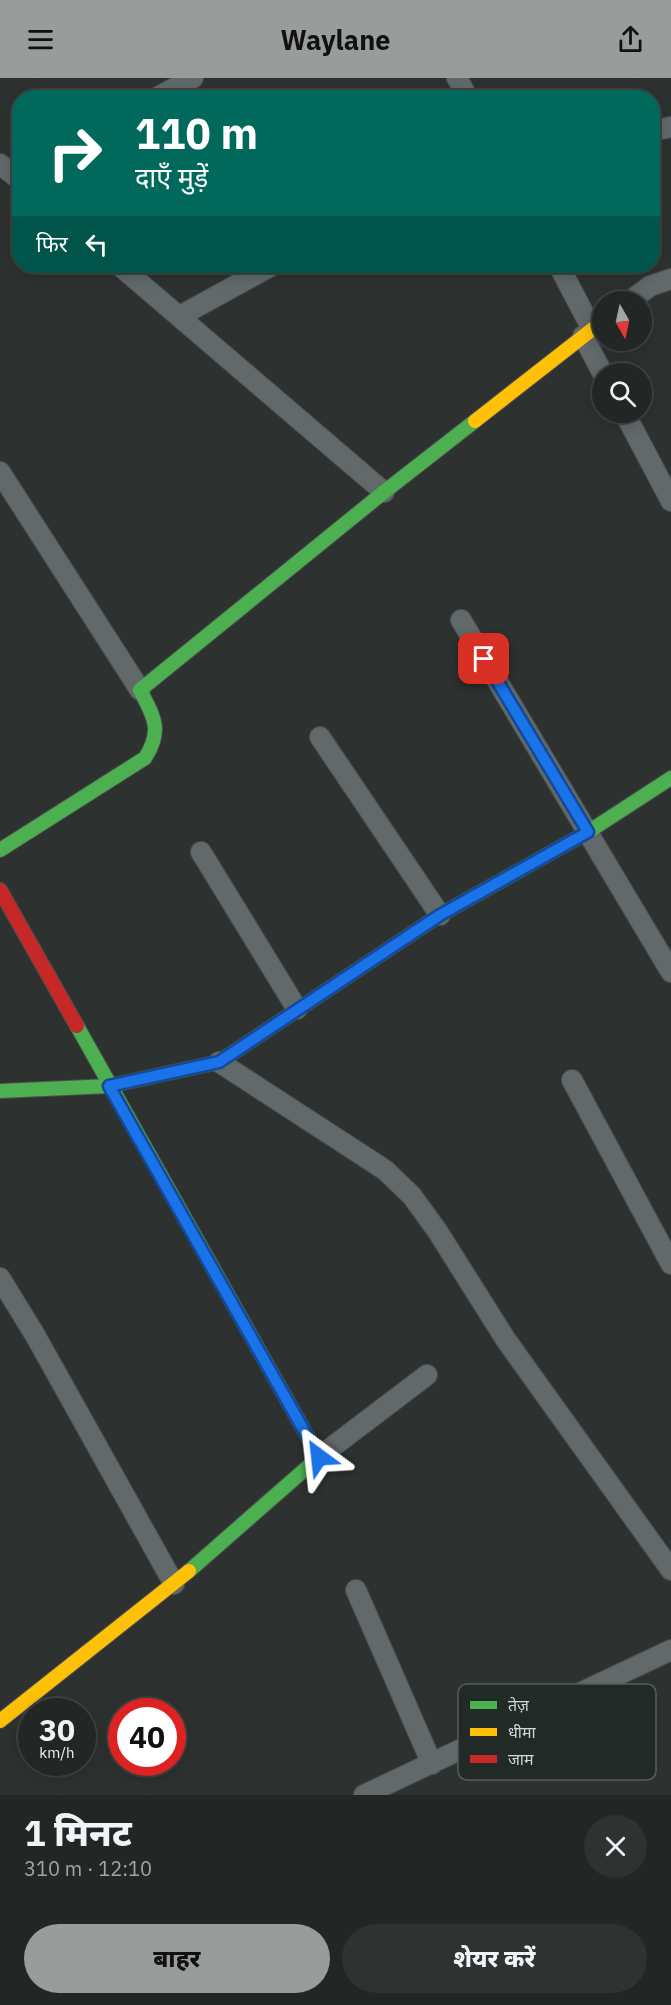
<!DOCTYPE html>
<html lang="hi">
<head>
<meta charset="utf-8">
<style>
	:root { --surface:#222624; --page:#2e3231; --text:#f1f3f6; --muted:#a2a5a6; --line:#3f4341; --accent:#989d9b }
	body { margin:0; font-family:"IBM Plex Sans","Noto Sans Devanagari",sans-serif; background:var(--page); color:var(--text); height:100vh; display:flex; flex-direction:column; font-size:22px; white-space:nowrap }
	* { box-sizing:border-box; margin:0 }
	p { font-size:20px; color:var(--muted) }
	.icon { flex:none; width:33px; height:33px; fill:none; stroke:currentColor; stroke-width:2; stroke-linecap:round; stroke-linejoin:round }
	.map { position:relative; height:1717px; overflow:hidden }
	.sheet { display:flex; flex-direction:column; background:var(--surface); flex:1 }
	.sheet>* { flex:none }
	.hud { position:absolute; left:12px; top:12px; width:648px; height:183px; border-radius:24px; box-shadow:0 3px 15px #0003,0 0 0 2px var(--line); background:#00695c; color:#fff; overflow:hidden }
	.needle { width:39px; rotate:171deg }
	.tools { position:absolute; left:592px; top:213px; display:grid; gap:12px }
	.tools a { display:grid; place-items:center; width:60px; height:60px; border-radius:50%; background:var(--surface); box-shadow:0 3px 15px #0003,0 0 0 2px var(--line); font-size:30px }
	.speed { position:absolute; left:18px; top:1620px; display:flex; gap:12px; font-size:30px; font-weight:700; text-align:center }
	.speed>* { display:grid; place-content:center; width:78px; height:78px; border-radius:50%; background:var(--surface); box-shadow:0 3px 15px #0003,0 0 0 2px var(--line); line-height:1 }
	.speed small { font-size:15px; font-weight:400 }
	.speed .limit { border:9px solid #d22; background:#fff; color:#111 }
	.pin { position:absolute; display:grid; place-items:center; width:51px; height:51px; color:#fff; margin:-26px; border-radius:12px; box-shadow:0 3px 9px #0006 }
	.me { position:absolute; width:66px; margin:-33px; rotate:330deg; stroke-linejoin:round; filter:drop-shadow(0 0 4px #0008) }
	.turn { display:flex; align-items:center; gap:21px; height:126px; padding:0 24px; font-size:27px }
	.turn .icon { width:78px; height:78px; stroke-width:2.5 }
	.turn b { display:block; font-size:42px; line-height:51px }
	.then { display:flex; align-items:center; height:57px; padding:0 24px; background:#0003; gap:12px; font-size:22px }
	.round { display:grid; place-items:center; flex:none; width:63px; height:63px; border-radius:32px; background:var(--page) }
	.head { display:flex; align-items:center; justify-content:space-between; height:102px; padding:0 24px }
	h1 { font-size:36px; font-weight:800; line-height:45px }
	.primary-button { display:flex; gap:12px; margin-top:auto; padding:12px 24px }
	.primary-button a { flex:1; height:69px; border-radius:36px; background:var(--accent); color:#111; font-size:24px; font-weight:800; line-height:69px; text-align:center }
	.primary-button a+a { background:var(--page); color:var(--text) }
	header { display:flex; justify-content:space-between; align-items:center; height:78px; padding:0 24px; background:var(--accent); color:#111; font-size:27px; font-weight:800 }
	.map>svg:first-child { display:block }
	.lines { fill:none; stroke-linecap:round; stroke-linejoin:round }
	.street-casing { stroke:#4c4f4e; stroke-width:22 }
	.fast-casing { stroke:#4c4f4e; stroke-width:16 }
	.slow-casing { stroke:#4c4f4e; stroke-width:16 }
	.jam-casing { stroke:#4c4f4e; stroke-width:16 }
	.street { stroke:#62696a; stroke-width:20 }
	.fast { stroke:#4caf50; stroke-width:14 }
	.slow { stroke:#ffc107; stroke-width:14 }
	.jam { stroke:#c62828; stroke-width:14 }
	.route-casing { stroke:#114b97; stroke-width:15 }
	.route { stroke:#1a73e8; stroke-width:10 }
	.key { fill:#212a27; stroke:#565e5b; stroke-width:1.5 }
	.key-label { font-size:16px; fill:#d2d7d5 }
</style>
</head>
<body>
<header><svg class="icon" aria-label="menu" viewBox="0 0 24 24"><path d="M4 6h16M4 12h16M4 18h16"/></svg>Waylane<svg class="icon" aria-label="share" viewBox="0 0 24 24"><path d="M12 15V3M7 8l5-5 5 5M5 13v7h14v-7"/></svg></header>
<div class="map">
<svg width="671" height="1717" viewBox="0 0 671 1717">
	<rect width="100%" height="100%" fill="#2d3230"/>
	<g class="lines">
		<!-- street casing -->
		<g class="street-casing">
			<path id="street" d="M 457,0 L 468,20
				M 156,20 L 193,0
				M 652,53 L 671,49
				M 0,86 L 20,102
				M 120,188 L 384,414
				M 559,188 L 592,251
				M 629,224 L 650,208 L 671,201
				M 180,238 L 271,188
				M 583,258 L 603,296
				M 624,334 L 671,423
				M 0,394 L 140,612
				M 461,542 L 671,894
				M 320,659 L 440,837
				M 201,774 L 297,931
				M 219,984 L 385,1092 L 412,1118 L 438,1154 L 506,1262 L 671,1492
				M 572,1002 L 671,1186
				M 0,1200 L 35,1257 L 174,1506
				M 319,1379 L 427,1297
				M 356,1512 L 432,1686
				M 364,1717 L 671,1572"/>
		</g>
		<!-- fast casing -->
		<g class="fast-casing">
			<path id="fast" d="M 0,772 L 145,680 C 163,652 154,639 140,612 L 384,414 L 475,343
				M 77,948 L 319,1379 L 189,1493
				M 0,1013 L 109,1008 L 219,984 L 440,837 L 588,754 L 671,700"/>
		</g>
		<!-- slow casing -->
		<g class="slow-casing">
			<path id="slow" d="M 475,343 L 603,243
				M 0,1643 L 189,1493"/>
		</g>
		<!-- jam casing -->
		<g class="jam-casing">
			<path id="jam" d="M 0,812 L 77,948"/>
		</g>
		<!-- street -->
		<use href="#street" class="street"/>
		<!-- fast -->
		<use href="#fast" class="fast"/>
		<!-- slow -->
		<use href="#slow" class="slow"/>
		<!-- jam -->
		<use href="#jam" class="jam"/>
	</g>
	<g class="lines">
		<!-- route casing -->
		<g class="route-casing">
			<path id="route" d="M 319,1379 L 109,1008 L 219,984 L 440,837 L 588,754 L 484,581"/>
		</g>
		<!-- route -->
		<use href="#route" class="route"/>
	</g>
	<!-- legend -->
	<rect x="458" y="1606" width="198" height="96" rx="9" class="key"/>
	<rect x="470" y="1623" width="27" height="8" fill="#4caf50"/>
	<rect x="470" y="1650" width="27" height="8" fill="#ffc107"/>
	<rect x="470" y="1677" width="27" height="8" fill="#c62828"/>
	<g class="key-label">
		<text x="508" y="1633">तेज़</text>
		<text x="508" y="1660">धीमा</text>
		<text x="508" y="1687">जाम</text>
	</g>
</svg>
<div class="tools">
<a><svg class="needle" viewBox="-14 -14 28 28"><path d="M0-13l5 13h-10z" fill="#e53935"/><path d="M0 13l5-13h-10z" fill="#a2a5a6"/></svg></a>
<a><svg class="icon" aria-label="search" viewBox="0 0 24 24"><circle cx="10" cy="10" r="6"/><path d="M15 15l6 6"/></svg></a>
</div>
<div class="speed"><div>30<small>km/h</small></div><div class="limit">40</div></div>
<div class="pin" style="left:484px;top:581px;background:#d93025"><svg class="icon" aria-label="arrive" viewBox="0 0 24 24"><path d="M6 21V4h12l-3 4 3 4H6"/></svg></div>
<svg class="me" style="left:319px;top:1379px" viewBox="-20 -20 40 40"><path d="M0-17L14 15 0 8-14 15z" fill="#1a73e8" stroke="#fff" stroke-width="4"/></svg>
<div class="hud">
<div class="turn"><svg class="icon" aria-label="right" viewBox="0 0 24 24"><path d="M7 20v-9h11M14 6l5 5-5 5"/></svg><div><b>110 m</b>दाएँ मुड़ें</div></div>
<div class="then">फिर<svg class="icon" aria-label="left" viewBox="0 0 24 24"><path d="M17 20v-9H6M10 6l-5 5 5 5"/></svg></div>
</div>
</div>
<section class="sheet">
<div class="head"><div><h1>1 मिनट</h1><p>310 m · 12:10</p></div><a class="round"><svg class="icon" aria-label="close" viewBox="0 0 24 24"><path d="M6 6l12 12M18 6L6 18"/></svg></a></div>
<div class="primary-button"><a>बाहर</a><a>शेयर करें</a></div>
</section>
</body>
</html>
